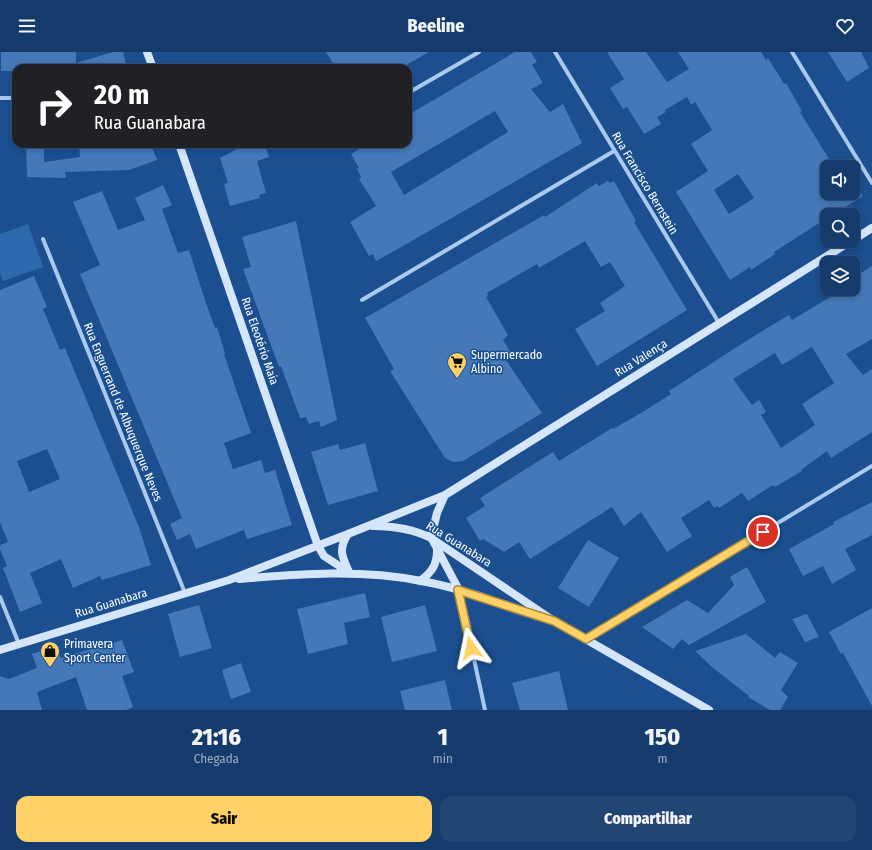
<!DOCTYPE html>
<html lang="pt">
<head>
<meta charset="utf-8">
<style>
	:root { --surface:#143b6b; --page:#214673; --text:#f1f3f6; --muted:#9dadc1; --line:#33557e; --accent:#ffd166 }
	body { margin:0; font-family:"Fira Sans Condensed",sans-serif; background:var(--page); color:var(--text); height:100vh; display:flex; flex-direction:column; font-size:15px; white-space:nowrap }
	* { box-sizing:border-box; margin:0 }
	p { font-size:13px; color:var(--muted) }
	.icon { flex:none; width:22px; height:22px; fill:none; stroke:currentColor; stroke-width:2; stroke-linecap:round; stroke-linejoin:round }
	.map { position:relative; height:658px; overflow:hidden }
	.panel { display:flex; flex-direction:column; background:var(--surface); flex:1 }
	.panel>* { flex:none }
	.banner { position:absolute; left:12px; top:12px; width:400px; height:84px; border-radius:12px; box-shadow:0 2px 6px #0003,0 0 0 1px var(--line); background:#202124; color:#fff; overflow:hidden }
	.buttons { position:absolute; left:820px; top:108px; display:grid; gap:8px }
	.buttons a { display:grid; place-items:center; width:40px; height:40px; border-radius:8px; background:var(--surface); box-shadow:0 2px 6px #0003,0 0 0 1px var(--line); font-size:20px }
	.pin { position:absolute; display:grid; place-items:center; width:34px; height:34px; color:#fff; margin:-17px; border:2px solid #fff; border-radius:50%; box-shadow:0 1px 4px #0007 }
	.me { position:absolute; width:44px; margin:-22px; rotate:348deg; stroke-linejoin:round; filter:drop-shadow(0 0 3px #0008) }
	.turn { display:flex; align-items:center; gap:14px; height:84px; padding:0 16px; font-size:18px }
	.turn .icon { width:52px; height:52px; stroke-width:2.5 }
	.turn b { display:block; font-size:28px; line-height:34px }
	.eta { display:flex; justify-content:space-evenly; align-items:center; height:68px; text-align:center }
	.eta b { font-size:24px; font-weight:800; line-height:28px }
	.primary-button { display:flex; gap:8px; margin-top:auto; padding:8px 16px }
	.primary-button a { flex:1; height:46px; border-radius:12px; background:var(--accent); color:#111; font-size:16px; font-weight:800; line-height:46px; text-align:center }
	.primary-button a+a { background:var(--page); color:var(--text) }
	header { display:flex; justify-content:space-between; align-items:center; height:52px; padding:0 16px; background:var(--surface); font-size:18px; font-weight:800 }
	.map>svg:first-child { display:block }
	.green { fill:#2e69ad }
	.building { fill:#4478b7; fill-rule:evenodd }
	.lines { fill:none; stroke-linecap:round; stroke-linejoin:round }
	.minor { stroke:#a9c9ee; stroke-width:4 }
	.secondary { stroke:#d6e6fa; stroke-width:8 }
	.route-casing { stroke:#a68842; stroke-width:10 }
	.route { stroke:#ffd166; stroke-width:7 }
	.labels { text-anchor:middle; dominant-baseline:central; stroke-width:3; stroke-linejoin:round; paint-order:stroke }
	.street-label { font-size:12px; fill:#fff; stroke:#1b4f8f }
	.poi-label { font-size:12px; fill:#fff; stroke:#1b4f8f; text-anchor:start }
</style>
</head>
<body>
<header><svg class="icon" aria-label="menu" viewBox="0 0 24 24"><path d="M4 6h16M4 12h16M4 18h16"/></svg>Beeline<svg class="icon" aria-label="heart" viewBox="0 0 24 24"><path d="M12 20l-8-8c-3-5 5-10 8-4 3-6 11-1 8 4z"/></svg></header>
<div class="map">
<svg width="872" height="658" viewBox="0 0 872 658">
	<rect width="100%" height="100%" fill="#1b4f8f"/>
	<!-- green -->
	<path class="green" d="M 28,172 L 43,215 L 3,229 L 0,221 L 0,182 Z"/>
	<!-- building -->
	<path class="building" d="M 1,0 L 76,0 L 76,11 L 113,0 L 123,0 L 127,16 L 16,16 L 16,19 L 1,19 Z
		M 326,0 L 429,0 L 401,16 L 336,16 Z
		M 515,0 L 531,0 L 537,10 L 532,13 L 543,31 L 531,37 L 550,60 L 563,52 L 582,91 L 403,194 L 376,209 L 373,202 L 369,204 L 350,170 L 376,154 L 359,127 L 361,125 L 357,117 L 359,116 L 351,102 L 367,92 L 408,92 L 408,63 ZM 495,59 L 508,80 L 404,143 L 391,120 Z
		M 607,0 L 646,0 L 667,30 L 689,17 L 678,0 L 761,0 L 766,8 L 768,6 L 784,32 L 786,31 L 802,59 L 800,60 L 834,115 L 827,115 L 827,141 L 853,141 L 853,128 L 863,144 L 832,163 L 827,163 L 827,166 L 774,200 L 775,202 L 751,218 L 750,215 L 730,228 L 676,140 L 708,119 L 691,92 L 712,78 L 695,50 L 691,53 L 687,45 L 665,58 L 666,60 L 657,65 L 661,72 L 644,82 L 627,55 L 623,57 L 610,36 L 624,27 ZM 738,122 L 754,146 L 729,162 L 714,138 Z
		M 828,0 L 861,0 L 869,16 L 847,30 Z
		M 26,92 L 44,92 L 44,110 L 80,105 L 79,92 L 151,92 L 157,108 L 129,118 L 65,120 L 66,126 L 27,125 Z
		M 237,92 L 265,92 L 269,105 L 257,109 L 266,141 L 259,143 L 260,146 L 230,154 L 224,132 L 228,131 L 220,106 L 239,96 Z
		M 608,129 L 610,131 L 614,129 L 636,169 L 634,170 L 687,258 L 597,314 L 575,277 L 605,259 L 600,251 L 625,234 L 610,210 L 601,215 L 585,189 L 539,216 L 537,212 L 487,241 L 488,244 L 486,245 L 508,283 L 503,288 L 511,301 L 504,305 L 542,361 L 463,409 L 453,410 L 445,406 L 390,319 L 394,317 L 365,266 L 544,163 L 545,165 L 597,131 L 599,134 Z
		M 163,133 L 172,153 L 162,157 L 178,201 L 189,198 L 205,248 L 215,276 L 217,275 L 225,301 L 224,302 L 251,381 L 224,391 L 233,417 L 261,408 L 265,421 L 275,418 L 292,473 L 247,487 L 244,478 L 196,497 L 190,482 L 177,488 L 170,472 L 182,466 L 80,222 L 100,213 L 73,150 L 102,139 L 118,178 L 145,168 L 135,146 Z
		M 296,169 L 337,368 L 321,375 L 319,369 L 309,372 L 306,365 L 300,366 L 281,314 L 279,315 L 243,217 L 251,215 L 242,185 Z
		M 872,214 L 872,287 L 846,302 L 863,323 L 872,317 L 872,380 L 831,406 L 827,399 L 801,418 L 802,419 L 775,435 L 773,433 L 748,449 L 742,441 L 719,456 L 717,454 L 714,456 L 709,448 L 681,466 L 692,484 L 667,500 L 641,460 L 624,474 L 612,455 L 530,507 L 519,490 L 504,500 L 483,487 L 480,489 L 466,466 L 485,454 L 480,446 L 553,400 L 559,409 L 612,376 L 613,377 L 641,361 L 671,342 L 669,339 L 746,289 L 789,263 L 792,268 L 832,244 L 828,237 L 853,237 L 853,226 ZM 812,295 L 834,331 L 802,352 L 815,373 L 781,396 L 761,363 L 766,360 L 759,348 L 752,353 L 733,327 L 775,301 L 782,313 Z
		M 34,224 L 47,255 L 43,257 L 60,298 L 65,296 L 139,475 L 151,513 L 102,528 L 100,524 L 73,536 L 61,507 L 30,521 L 42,551 L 20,560 L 3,516 L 7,514 L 0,497 L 0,493 L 8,490 L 0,470 L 0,238 ZM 47,397 L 60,427 L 29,440 L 17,409 Z
		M 365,391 L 378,439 L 328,453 L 311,400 L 338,392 L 340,398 Z
		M 872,450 L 872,483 L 845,497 L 856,518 L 832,532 L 823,514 L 803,524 L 789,497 L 834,472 L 833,470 Z
		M 588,488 L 619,506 L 589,555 L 558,536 Z
		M 747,515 L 766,550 L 689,593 L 682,587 L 673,597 L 642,575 L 687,548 L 708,561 L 734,533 L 730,525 Z
		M 365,541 L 370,565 L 344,571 L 348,592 L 308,602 L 297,557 Z
		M 199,553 L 212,596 L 180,605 L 168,562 Z
		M 425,553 L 437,599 L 392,610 L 381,565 Z
		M 872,556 L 872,654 L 843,601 L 841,602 L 829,580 Z
		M 807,562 L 819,585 L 805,590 L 792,567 Z
		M 746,582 L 775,606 L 780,600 L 798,611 L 781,638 L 788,645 L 780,658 L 770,658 L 748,645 L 749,644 L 712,615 L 695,599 Z
		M 122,588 L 134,620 L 122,624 L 133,655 L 126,658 L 87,658 L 76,625 L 37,640 L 42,658 L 0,658 L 0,624 L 9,627 L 37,616 L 32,602 L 56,594 L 61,606 Z
		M 241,611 L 251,640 L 231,647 L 222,618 Z
		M 559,619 L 568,658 L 520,658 L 512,631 Z
		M 445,628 L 452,658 L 405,658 L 400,639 Z"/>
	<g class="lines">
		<!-- minor -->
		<path class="minor" d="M 555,0 L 719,271
			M 792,0 L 872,131
			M 408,41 L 479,0
			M 0,46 L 16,46
			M 43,187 L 185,541
			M 362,248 L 614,99
			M 459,538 L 485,658
			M 0,545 L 19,592
			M 586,587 L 872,414"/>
		<!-- secondary -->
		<path class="secondary" d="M 147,0 L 153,16
			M 179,92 L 318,494 L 324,504 L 350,521
			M 853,188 L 872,176
			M 373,474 C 393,474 413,477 431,486 L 554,569 L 709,658
			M 348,482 C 338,497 342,505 349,520
			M 431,486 L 437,461 L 445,443
			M 432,487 L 459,538
			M 239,527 C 300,522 360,517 421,529 C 463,536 503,553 543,566
			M 420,529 C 432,520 437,513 437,498
			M 0,598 L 229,528 L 348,482 L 445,443 L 851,189"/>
	</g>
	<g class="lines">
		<!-- route casing -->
		<g class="route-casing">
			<path id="route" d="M 471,596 L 458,538 L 554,569 L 586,587 L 763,480"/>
		</g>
		<!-- route -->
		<use href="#route" class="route"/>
	</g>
	<!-- icons -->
	<defs>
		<g id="supermarket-pin" transform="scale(1)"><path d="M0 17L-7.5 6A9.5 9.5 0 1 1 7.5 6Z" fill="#ffd166" stroke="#1b4f8f"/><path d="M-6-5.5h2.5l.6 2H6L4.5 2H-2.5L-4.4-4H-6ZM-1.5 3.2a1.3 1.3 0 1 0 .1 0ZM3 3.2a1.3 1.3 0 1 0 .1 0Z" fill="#111"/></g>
		<g id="shop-pin" transform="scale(1)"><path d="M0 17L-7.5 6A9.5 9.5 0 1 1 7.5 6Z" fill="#ffd166" stroke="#1b4f8f"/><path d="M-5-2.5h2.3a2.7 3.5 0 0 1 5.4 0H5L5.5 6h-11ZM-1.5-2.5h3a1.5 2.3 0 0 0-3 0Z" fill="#111"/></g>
	</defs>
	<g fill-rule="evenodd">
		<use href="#supermarket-pin" x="457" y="310"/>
		<use href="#shop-pin" x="50" y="599"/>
	</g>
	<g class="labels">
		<!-- street labels -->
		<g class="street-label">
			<text transform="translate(645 131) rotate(59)">Rua Francisco Bernstein</text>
			<text transform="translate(260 289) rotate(71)">Rua Eleotério Maia</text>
			<text transform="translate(641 306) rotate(-32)">Rua Valença</text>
			<text transform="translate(123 360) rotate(68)">Rua Enguerrand de Albuquerque Neves</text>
			<text transform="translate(459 492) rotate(32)">Rua Guanabara</text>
			<text transform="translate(111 551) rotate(-17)">Rua Guanabara</text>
		</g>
		<!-- poi labels -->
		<g class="poi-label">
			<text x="471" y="303">Supermercado<tspan x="471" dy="14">Albino</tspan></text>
			<text x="64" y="592">Primavera<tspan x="64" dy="14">Sport Center</tspan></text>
		</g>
	</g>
</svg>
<div class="buttons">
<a><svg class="icon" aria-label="sound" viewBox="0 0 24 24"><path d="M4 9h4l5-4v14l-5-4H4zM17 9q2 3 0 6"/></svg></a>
<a><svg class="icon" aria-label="search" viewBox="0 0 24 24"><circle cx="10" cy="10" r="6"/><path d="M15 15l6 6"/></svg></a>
<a><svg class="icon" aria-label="layers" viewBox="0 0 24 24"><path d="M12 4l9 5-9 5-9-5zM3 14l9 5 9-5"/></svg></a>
</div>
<div class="pin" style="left:763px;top:480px;background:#d93025"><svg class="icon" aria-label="arrive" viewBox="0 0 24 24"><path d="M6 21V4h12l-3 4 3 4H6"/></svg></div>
<svg class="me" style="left:471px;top:596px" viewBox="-20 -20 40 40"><path d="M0-17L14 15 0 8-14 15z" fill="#ffd166" stroke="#fff" stroke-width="4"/></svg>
<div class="banner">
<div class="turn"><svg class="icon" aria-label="right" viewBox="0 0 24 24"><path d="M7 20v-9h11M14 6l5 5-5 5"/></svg><div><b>20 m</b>Rua Guanabara</div></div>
</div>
</div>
<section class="panel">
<div class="eta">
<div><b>21:16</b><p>Chegada</p></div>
<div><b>1</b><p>min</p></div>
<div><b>150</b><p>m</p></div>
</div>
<div class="primary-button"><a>Sair</a><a>Compartilhar</a></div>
</section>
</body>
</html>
